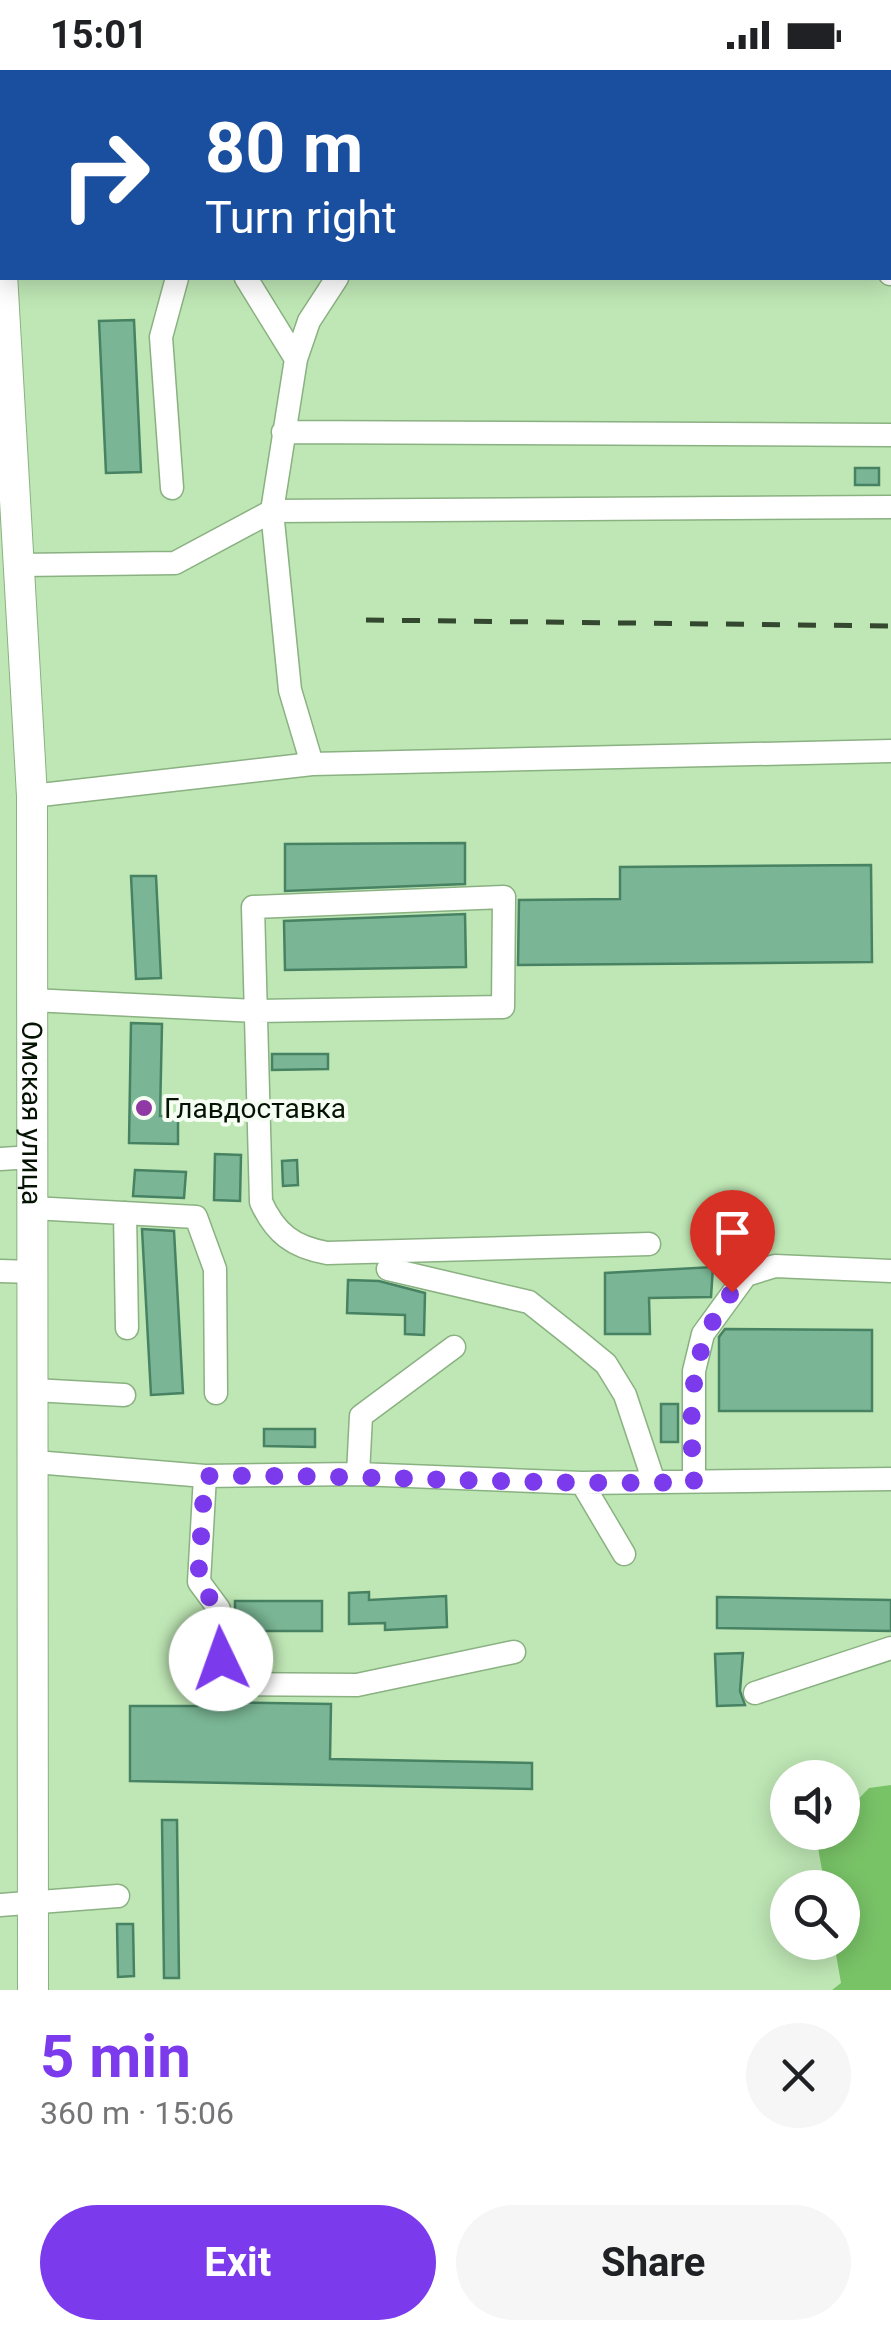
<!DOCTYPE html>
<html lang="en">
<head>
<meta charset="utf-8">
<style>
	:root { --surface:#fff; --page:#f6f6f6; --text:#202124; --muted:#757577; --accent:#7c3aed }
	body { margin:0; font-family:Roboto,sans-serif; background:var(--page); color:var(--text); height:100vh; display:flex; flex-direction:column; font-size:38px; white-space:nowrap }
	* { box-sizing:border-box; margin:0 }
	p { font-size:32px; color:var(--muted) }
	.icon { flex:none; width:55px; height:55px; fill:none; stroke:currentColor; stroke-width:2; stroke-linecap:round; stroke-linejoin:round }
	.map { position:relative; height:1920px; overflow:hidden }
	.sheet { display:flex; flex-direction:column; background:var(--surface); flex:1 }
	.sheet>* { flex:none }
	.banner { position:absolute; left:0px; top:0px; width:892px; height:210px; box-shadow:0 5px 25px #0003; background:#1a4fa0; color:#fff; overflow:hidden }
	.buttons { position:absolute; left:770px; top:1690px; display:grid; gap:20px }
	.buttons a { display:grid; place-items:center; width:90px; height:90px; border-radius:50%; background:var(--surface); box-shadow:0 5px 25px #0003; font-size:50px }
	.pin { position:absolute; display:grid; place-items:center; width:85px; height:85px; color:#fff; margin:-102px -42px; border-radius:50% 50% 50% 0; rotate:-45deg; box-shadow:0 0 10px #0007 }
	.pin .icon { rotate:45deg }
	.me { position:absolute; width:110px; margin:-55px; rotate:357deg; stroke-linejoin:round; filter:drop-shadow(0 0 8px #0008) }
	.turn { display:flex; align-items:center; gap:35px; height:210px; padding:0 40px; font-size:45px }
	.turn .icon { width:130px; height:130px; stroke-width:2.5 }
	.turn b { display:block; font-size:70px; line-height:85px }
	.round { display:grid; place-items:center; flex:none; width:105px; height:105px; border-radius:52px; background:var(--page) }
	.summary { display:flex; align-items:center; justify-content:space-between; height:170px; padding:0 40px }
	h1 { font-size:60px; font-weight:700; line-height:75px; color:var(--accent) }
	.action { display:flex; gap:20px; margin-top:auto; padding:20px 40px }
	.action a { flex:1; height:115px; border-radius:60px; background:var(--accent); color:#fff; font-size:40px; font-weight:700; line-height:115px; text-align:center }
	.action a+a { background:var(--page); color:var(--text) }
	.status { display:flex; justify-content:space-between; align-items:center; height:70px; padding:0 50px; background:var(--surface); direction:ltr }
	.status svg { height:28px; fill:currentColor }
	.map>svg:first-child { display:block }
	.green { fill:#79c367 }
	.building { fill:#7ab695; stroke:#478263; stroke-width:2.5 }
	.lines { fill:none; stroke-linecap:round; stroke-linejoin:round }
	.minor-casing { stroke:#8ab181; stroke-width:25 }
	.major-casing { stroke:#8ab181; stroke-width:32 }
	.minor { stroke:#fff; stroke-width:22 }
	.major { stroke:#fff; stroke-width:30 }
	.rail { stroke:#33482f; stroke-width:5; stroke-dasharray:18 18; stroke-linecap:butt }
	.route { stroke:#7c3aed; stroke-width:18; stroke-dasharray:0 32.4 }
	.poi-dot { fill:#9038a4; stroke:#f6fef4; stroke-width:4 }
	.labels { text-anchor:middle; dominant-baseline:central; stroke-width:8; stroke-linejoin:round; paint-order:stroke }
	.poi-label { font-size:28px; fill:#051303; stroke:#f6fef4; text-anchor:start }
	.street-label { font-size:28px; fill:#051303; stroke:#f6fef4 }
</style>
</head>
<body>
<div class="status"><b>15:01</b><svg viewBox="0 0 49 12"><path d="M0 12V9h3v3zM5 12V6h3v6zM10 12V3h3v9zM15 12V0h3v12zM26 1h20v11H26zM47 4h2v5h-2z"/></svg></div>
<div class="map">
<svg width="891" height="1920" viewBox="0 0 891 1920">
	<rect width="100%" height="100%" fill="#bfe7b5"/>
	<!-- green -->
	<path class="green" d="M 891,1715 L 891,1920 L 832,1920 L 841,1913 L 834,1873 L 842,1872 L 842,1818 L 825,1817 L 817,1772 L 826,1763 L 842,1762 L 843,1745 L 869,1718 Z"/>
	<!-- building -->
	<path class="building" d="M 134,250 L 141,402 L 106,403 L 99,251 Z
		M 855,398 L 879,398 L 879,415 L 855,415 Z
		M 465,773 L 465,814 L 285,821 L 285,774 Z
		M 871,795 L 872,892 L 518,895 L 519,830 L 620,829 L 620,797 Z
		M 131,806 L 156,806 L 161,908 L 136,909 Z
		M 465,844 L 466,897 L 285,900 L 284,851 Z
		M 131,953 L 162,954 L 160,1046 L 178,1046 L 178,1074 L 129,1073 Z
		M 272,984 L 328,984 L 328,999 L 272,1000 Z
		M 215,1084 L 241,1085 L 240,1131 L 214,1130 Z
		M 297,1090 L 298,1115 L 283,1116 L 282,1091 Z
		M 135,1100 L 186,1102 L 184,1128 L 133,1126 Z
		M 142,1159 L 174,1161 L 183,1323 L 151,1325 Z
		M 713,1197 L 711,1227 L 649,1228 L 650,1264 L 605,1264 L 605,1203 Z
		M 348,1210 L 379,1211 L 425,1223 L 424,1265 L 405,1264 L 405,1245 L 347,1243 Z
		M 725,1259 L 872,1260 L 872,1341 L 719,1341 L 719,1267 Z
		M 661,1334 L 678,1334 L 678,1372 L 661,1372 Z
		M 264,1359 L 315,1359 L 315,1377 L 264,1376 Z
		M 369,1522 L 369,1530 L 446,1526 L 447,1557 L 385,1560 L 385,1553 L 349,1554 L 349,1523 Z
		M 717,1527 L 891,1530 L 891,1561 L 717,1558 Z
		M 235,1531 L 322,1531 L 322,1561 L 235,1561 Z
		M 743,1583 L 740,1621 L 745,1635 L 717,1636 L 715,1584 Z
		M 198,1632 L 331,1634 L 330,1689 L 532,1693 L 532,1719 L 130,1711 L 130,1636 L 198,1636 Z
		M 162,1750 L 177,1750 L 179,1908 L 164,1908 Z
		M 117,1854 L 133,1854 L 134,1906 L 118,1907 Z"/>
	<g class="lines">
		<!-- minor casing -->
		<g class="minor-casing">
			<path id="minor" d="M 233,0 L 234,2
				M 890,204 L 891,204
				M 246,208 L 296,289 L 272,441 L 290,620 L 312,694
				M 296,289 L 309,251 L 337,208
				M 283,362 L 891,365
				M 172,418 L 161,267 L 177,208
				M 21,495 L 175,493 L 272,441 L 891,437
				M 32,726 L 312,694 L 891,681
				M 32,930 L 257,941 L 503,937 L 504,827 L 253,837 L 261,1132 C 275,1163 293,1177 327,1183 L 649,1174
				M 0,1089 L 33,1087
				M 33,1138 L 196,1147 L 215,1199 L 216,1323
				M 125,1143 L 127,1258
				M 388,1199 L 529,1232 L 577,1270 L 606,1294 L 625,1325 L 654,1412
				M 0,1201 L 33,1202
				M 34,1320 L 124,1325
				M 35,1392 L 205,1406 L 358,1404 L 582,1413 L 891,1409
				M 358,1404 L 361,1346 L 454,1277
				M 205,1406 L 199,1512 L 219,1539 L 222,1614 L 357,1615 L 514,1582
				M 694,1411 L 694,1301 L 703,1264 L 746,1205 L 775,1196 L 891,1201
				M 582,1413 L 624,1484
				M 755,1623 L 891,1578
				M 0,1835 L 118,1826"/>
		</g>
		<!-- major casing -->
		<g class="major-casing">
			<g id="major">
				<path id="s1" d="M 0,169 L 32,726 L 33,1920"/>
			</g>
		</g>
		<!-- minor -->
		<use href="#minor" class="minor"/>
		<!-- major -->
		<use href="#major" class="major"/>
		<!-- rail -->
		<path class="rail" d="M 366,550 L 891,556"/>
	</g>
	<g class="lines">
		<!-- route -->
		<path class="route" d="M 221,1589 L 218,1539 L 198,1512 L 205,1406 C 368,1404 531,1416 694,1412 C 689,1343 687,1278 732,1222"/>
	</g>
	<!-- markers -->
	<circle class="poi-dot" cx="144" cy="1038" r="10"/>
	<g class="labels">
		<!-- poi labels -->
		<g class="poi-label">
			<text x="164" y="1038">Главдоставка</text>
		</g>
		<!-- street labels -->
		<g class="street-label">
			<text stroke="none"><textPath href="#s1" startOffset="875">Омская улица</textPath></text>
		</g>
	</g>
</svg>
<div class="buttons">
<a><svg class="icon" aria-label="sound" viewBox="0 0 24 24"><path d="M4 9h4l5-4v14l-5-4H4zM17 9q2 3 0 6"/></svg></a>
<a><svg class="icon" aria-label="search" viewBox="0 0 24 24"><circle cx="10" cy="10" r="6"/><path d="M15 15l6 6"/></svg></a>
</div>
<div class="pin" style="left:732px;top:1222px;background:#d93025"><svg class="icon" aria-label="arrive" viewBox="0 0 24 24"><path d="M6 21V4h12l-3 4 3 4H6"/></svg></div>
<svg class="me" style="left:221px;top:1589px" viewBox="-20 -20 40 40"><circle r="19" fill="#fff"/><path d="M0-13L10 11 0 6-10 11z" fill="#7c3aed"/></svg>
<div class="banner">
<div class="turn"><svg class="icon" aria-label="right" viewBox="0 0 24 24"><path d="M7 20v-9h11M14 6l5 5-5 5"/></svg><div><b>80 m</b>Turn right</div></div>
</div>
</div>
<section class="sheet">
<div class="summary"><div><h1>5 min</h1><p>360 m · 15:06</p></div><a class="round"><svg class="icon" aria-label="close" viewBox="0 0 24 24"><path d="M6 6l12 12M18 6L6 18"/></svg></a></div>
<div class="action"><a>Exit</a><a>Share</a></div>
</section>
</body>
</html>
